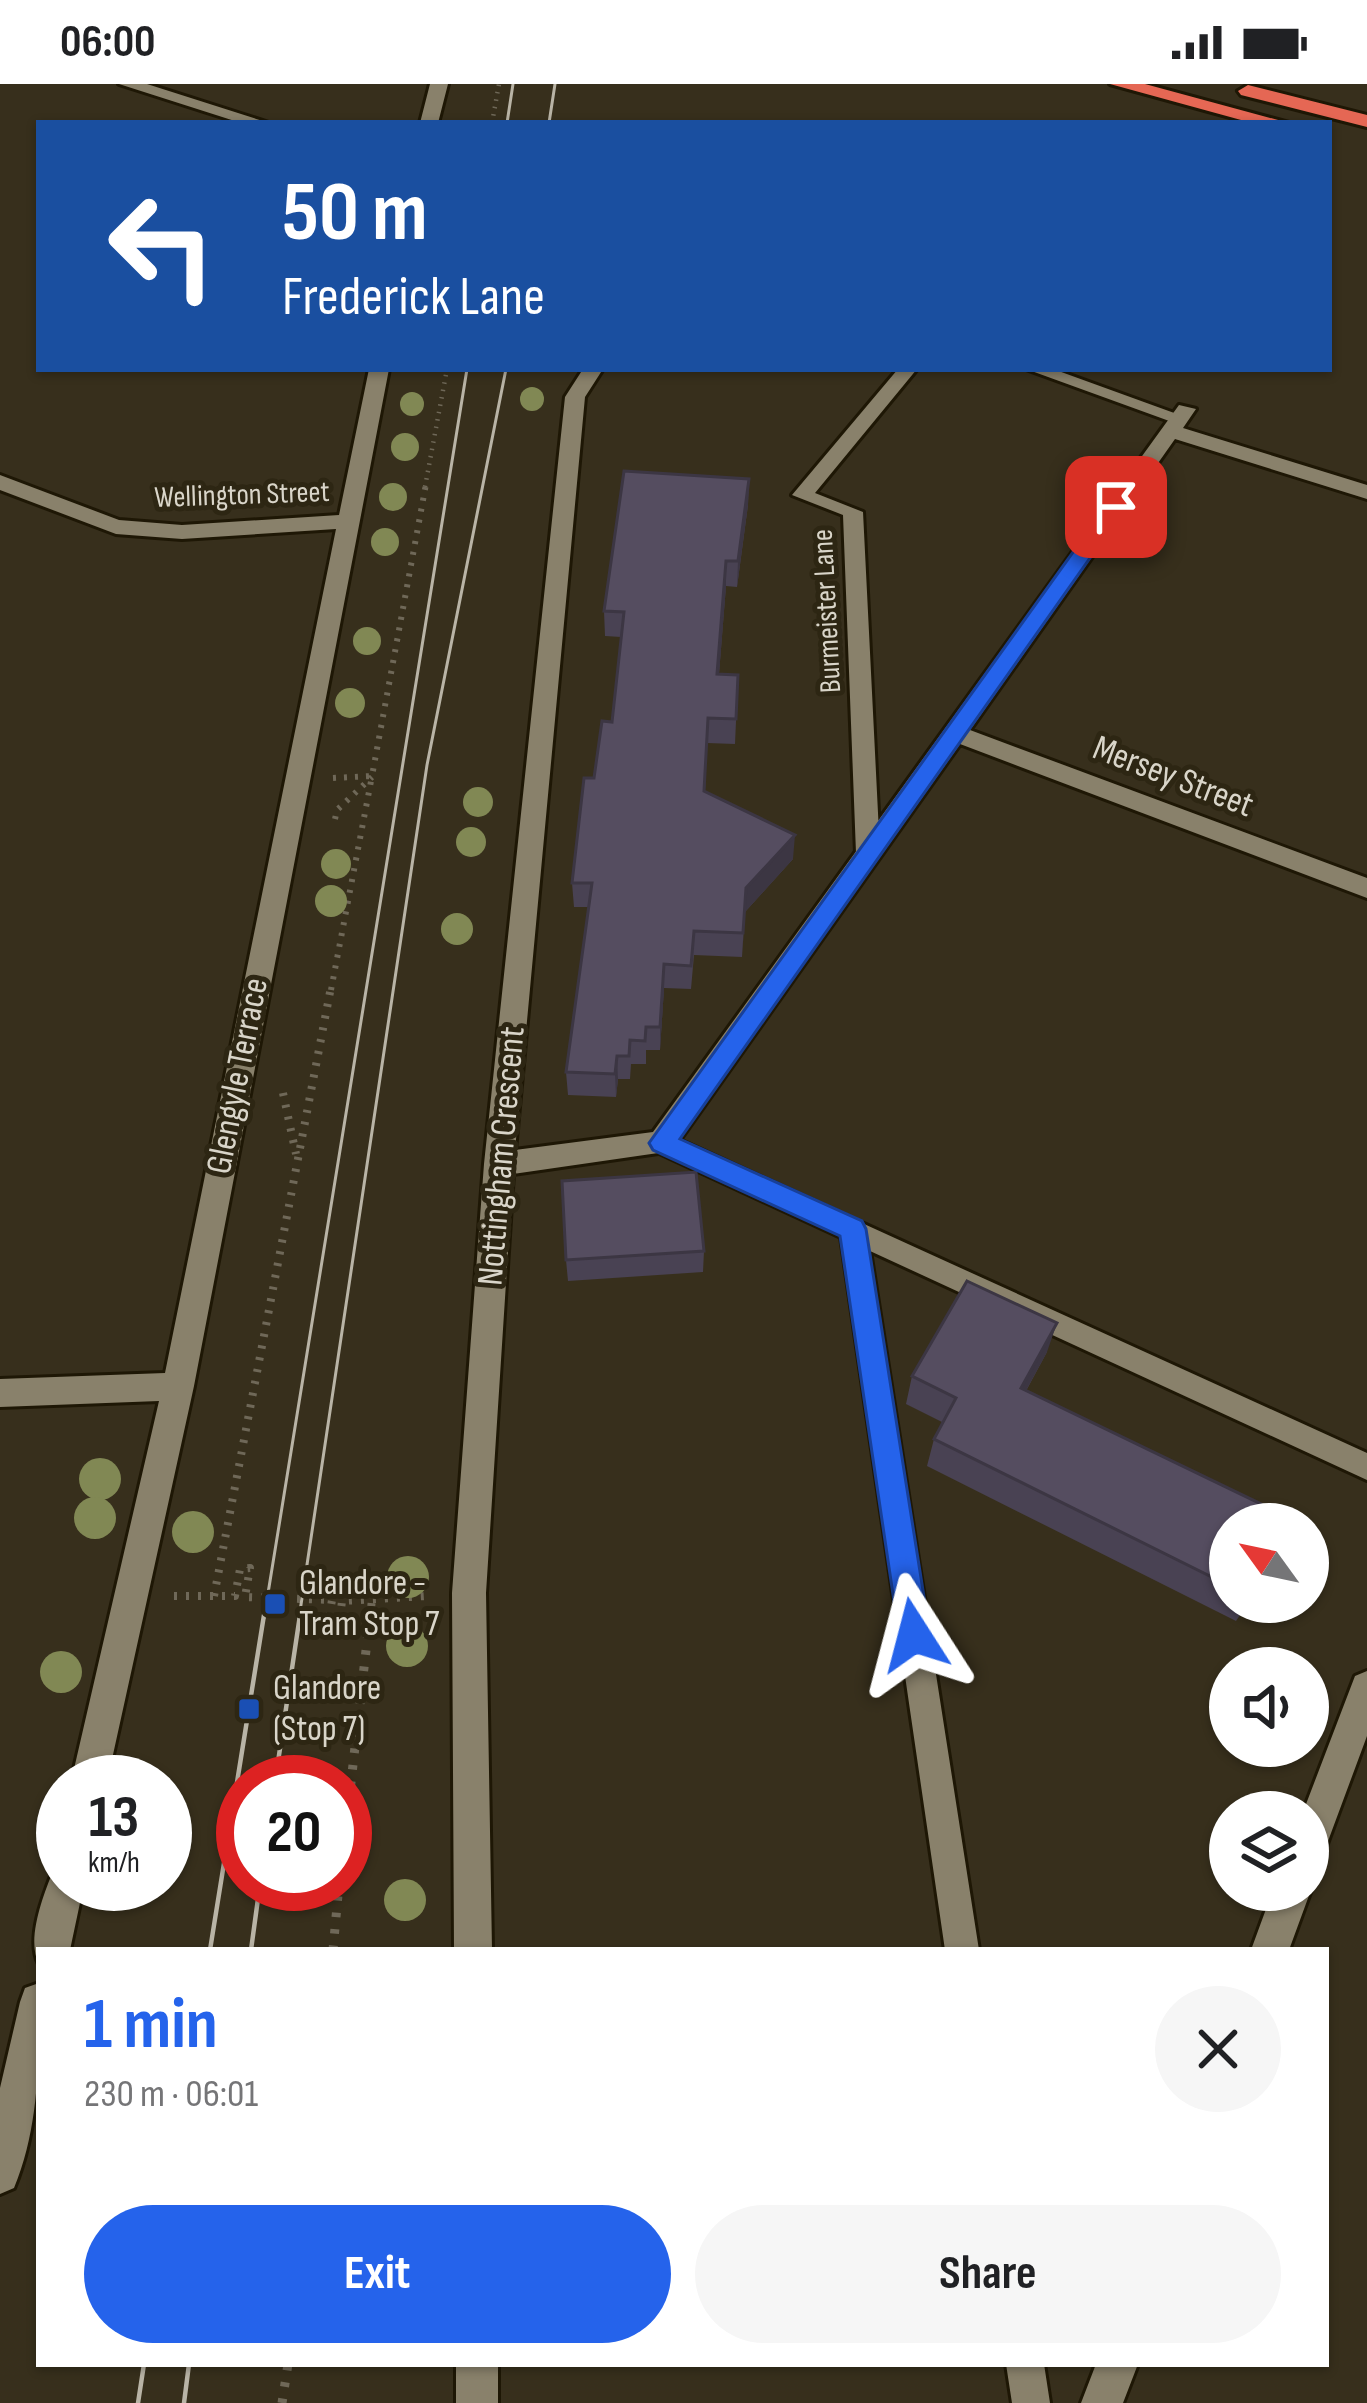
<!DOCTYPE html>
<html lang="en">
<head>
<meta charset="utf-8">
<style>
	:root { --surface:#fff; --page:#f6f6f6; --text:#202124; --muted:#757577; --accent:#2563eb }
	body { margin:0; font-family:"Sofia Sans Condensed",sans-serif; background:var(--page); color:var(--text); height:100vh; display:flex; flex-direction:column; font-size:45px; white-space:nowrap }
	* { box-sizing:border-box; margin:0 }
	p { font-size:39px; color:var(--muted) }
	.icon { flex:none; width:66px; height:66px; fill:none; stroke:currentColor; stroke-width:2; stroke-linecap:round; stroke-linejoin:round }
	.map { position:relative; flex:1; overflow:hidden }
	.sheet { position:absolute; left:36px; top:1863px; width:1293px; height:420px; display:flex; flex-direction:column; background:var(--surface); border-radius:0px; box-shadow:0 3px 9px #0004 }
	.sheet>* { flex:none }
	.top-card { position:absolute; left:36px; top:36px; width:1296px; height:252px; border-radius:0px; box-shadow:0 3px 9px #0004; background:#1a4fa0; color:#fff; overflow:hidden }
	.needle { width:78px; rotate:303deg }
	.tools { position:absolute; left:1209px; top:1419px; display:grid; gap:24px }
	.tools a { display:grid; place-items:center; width:120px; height:120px; border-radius:50%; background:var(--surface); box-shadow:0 3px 9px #0004; font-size:60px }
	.speed { position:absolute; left:36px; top:1671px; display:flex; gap:24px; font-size:60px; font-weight:700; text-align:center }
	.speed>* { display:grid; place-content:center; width:156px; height:156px; border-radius:50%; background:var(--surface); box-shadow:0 3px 9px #0004; line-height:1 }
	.speed small { font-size:30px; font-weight:400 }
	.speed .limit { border:18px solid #d22; background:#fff; color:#111 }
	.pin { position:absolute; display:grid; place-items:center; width:102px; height:102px; color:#fff; margin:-51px; border-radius:24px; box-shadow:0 6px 18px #0006 }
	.me { position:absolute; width:132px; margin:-66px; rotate:351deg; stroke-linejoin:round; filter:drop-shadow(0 0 9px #0008) }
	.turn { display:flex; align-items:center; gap:42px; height:252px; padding:0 48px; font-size:54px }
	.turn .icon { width:156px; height:156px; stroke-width:2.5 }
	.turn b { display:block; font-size:84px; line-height:102px }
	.round { display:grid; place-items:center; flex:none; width:126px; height:126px; border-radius:63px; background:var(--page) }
	.summary { display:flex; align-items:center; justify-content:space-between; height:204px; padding:0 48px }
	h1 { font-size:72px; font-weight:700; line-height:90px; color:var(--accent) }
	.cta { display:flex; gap:24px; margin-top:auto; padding:24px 48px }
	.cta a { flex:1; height:138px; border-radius:72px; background:var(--accent); color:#fff; font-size:48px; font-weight:700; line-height:138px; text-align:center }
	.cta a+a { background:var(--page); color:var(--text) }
	.status { display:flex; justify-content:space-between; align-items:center; height:84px; padding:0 60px; background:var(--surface); direction:ltr }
	.status svg { height:33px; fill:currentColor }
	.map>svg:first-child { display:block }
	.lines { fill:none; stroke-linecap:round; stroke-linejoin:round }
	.lane-casing { stroke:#1e1705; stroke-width:6 }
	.street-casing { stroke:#1e1705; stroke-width:6 }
	.highway-casing { stroke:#1e1705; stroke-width:6 }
	.path-far3 { stroke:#6f6858; stroke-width:4.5; stroke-dasharray:1.5 6; stroke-linecap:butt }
	.path-far2 { stroke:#6f6858; stroke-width:6; stroke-dasharray:3 8; stroke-linecap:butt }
	.path-far1 { stroke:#6f6858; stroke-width:8; stroke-dasharray:3 9; stroke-linecap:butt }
	.path { stroke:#6f6858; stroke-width:9; stroke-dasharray:4.5 12; stroke-linecap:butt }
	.lane { fill:#89816b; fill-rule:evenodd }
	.street { fill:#89816b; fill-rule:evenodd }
	.highway { fill:#e56754; fill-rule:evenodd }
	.tram-far1 { stroke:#b9b4a6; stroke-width:3 }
	.tram { stroke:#b9b4a6; stroke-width:4.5 }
	.tree { fill:#818854 }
	.wall { fill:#494253 }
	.shaded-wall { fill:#3c3643 }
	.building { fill:#554d60; stroke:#3c3643; stroke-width:3 }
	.route { fill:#2563eb; stroke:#184099; stroke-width:3 }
	.transit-dot { fill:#1a4fb4; stroke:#2d2613; stroke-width:4.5 }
	.labels { text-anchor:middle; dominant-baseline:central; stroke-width:10; stroke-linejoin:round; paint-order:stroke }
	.far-street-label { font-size:30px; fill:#d9d5c9; stroke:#2d2613 }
	.street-label { font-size:36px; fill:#d9d5c9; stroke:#2d2613 }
	.poi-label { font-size:36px; fill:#d9d5c9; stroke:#2d2613; text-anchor:start }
</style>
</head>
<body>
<div class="status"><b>06:00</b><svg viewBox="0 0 49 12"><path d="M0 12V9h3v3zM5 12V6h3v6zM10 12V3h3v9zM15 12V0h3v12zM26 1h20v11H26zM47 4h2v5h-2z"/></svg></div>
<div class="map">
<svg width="1367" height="2319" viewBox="0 0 1367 2319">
	<rect width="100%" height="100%" fill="#372f1c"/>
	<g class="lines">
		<!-- lane casing -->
		<g class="lane-casing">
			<path id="lane" d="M 898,285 L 917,285 L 815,409 L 863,428 L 880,769 L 868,777 L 856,769 L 843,431 L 792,411 Z
				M 1026,285 L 1053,285 L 1188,334 L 1172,338 Z
				M 662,1048 L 1367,1369 L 1367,1396 L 870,1167 L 979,1866 L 945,1866 L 841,1153 L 653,1066 L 649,1059 L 653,1052 Z
				M 1006,2280 L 1044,2280 L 1050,2319 L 1012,2319 Z"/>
		</g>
		<!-- street casing -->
		<g class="street-casing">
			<path id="street" d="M 119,0 L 147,0 L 269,39 L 241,39 Z
				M 430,0 L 448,0 L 438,39 L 420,39 Z
				M 369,285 L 389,285 L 194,1302 L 107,1698 L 71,1698 L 159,1317 L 0,1323 L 0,1295 L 165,1289 L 336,445 L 182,455 L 116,450 L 0,406 L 0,391 L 119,436 L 182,441 L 339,431 Z
				M 583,285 L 603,285 L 585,313 L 515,1066 L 653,1048 L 1179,321 L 1196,325 L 1183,344 L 1367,401 L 1367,415 L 1175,355 L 970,646 L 1367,794 L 1367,814 L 960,660 L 672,1067 L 513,1090 L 486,1509 L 492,1866 L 454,1866 L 452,1509 L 484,1080 L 565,313 Z
				M 1367,1587 L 1367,1652 L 1321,1776 L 1308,1781 L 1308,1728 L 1303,1728 L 1355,1592 Z
				M 63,1783 L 63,1800 L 84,1800 L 70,1866 L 39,1866 L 39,1880 C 26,1856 43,1812 53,1787 Z
				M 1308,1800 L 1311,1806 L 1289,1866 L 1251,1866 L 1273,1806 L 1308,1806 Z
				M 39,1899 C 39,1968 41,2039 14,2104 L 0,2110 L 0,2004 L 20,1918 L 25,1904 Z
				M 456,2280 L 498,2280 L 498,2319 L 456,2319 Z
				M 1096,2280 L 1138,2280 L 1123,2319 L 1081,2319 Z"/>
		</g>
		<!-- highway casing -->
		<g class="highway-casing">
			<path id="highway" d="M 1110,0 L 1145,0 L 1289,39 L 1252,39 Z
				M 1248,1 L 1367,31 L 1367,43 L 1241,11 L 1238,7 Z"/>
		</g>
		<!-- path-far3 -->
		<path class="path-far3" d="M 492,39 L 499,0
			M 425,403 L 447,285"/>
		<!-- path-far2 -->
		<path class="path-far2" d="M 333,694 L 372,692 L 426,400
			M 335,735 L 337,726 L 372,693
			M 331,906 L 372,692"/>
		<!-- path-far1 -->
		<path class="path-far1" d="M 283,1009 L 296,1070
			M 174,1512 L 235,1512 L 240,1485 L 250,1484 L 245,1513 L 332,1516 L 329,1534
			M 214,1512 L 331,903
			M 340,1534 L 342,1517 L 427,1512
			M 370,1534 L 372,1515"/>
		<!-- path -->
		<path class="path" d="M 330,1531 L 327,1548 L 338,1548 L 340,1531
			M 345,1751 L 370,1531
			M 333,1866 L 339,1800
			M 282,2319 L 288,2280"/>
		<!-- lane -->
		<use href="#lane" class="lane"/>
		<!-- street -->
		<use href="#street" class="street"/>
		<!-- highway -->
		<use href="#highway" class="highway"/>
		<!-- tram-far1 -->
		<path class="tram-far1" d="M 507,39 L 513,0
			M 549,39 L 555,0
			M 264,1534 L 467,285
			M 299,1534 L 427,681 L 506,285"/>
		<!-- tram -->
		<path class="tram" d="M 275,1698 L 300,1531
			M 210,1866 L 264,1531
			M 251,1866 L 260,1800
			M 138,2319 L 144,2280
			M 184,2319 L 189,2280"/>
	</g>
	<!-- trees -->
	<g class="tree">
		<circle cx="532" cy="315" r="12"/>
		<circle cx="412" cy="320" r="12"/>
		<circle cx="405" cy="363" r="14"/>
		<circle cx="393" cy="413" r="14"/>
		<circle cx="385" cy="458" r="14"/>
		<circle cx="367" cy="557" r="14"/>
		<circle cx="350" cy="619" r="15"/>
		<circle cx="478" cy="718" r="15"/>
		<circle cx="471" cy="758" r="15"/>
		<circle cx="336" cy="780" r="15"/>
		<circle cx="331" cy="817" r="16"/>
		<circle cx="457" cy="845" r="16"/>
		<circle cx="100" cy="1395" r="21"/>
		<circle cx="95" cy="1434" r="21"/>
		<circle cx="193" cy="1448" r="21"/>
		<circle cx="408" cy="1493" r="21"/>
		<circle cx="407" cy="1562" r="21"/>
		<circle cx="61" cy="1588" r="21"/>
		<circle cx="405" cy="1816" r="21"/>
	</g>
	<!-- wall -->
	<path class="wall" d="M 749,395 L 748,421 L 737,503 L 726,502 L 719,590 L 738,591 L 735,660 L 707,659 L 705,708 L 793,775 L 745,828 L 742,873 L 694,871 L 691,905 L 664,904 L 660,966 L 646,966 L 646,980 L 631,980 L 630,995 L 618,995 L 616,1013 L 568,1011 L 566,988 L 588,823 L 574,823 L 572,799 L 594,694 L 612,638 L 621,553 L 605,552 L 604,527 Z
		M 704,1167 L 703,1188 L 568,1197 L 566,1176 Z
		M 1047,1268 L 1026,1307 L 1230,1440 L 1230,1518 L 1249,1518 L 1236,1537 L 927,1382 L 934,1355 L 942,1338 L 906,1320 L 912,1292 Z"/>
	<!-- shaded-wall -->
	<path class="shaded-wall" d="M 749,395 L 748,421 L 737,503 L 738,477 Z
		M 726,477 L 726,502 L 717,615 L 717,590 Z
		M 795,751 L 793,775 L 745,828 L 742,873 L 746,804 Z
		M 664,880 L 664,904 L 660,966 L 660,943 Z
		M 617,972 L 618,995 L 616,1013 L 615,990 Z
		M 1057,1239 L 1047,1268 L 1012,1332 L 1021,1304 Z"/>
	<!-- building -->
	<path class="building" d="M 624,387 L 749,395 L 738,477 L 726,477 L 717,590 L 738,591 L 736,635 L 708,634 L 704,707 L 795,751 L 746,804 L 743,849 L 694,847 L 691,882 L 664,880 L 660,943 L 646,943 L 645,957 L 630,956 L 629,972 L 617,972 L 615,990 L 566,988 L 592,799 L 572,799 L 584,694 L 594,694 L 602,637 L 612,638 L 624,528 L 604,527 Z
		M 696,1088 L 704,1167 L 566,1176 L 562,1097 Z
		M 967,1197 L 1057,1239 L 1021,1304 L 1288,1433 L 1285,1440 L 1230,1440 L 1230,1502 L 934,1355 L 956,1314 L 912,1292 Z"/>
	<!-- route -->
	<path class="route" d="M 1109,418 L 1126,423 L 680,1055 L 862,1137 L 866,1145 L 930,1551 L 925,1561 L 914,1566 L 903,1561 L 899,1551 L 840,1152 L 653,1066 L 649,1059 Z"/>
	<!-- markers -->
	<g class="transit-dot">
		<rect x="263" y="1508" width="24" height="24" rx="6"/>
		<rect x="237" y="1613" width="24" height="24" rx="6"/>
	</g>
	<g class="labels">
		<!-- far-street labels -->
		<g class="far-street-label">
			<text transform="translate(242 411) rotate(-2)">Wellington Street</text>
			<text transform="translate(827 527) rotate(-93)">Burmeister Lane</text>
		</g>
		<!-- street labels -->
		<g class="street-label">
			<text transform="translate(1173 693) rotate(21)">Mersey Street</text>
			<text transform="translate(238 992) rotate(-79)">Glengyle Terrace</text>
			<text transform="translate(502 1072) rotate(-85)">Nottingham Crescent</text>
		</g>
		<!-- poi labels -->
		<g class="poi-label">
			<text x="299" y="1499">Glandore -<tspan x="299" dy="41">Tram Stop 7</tspan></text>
			<text x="273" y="1604">Glandore<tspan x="273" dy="41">(Stop 7)</tspan></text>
		</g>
	</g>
</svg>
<div class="tools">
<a><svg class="needle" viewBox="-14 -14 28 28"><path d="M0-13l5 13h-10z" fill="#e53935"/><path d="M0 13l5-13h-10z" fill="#757577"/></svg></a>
<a><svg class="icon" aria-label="sound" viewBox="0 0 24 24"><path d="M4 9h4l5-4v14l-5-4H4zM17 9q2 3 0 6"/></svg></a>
<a><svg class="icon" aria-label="layers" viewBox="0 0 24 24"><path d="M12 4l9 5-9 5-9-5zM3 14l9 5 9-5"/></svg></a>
</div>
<div class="speed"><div>13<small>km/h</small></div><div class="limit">20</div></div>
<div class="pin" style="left:1116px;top:423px;background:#d93025"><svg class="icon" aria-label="arrive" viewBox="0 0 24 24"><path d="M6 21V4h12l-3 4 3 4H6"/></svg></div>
<svg class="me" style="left:914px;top:1551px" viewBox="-20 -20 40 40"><path d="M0-17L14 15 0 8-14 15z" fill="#2563eb" stroke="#fff" stroke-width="4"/></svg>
<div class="top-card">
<div class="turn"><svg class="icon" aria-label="left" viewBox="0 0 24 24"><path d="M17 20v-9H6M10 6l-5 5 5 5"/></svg><div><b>50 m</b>Frederick Lane</div></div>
</div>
<section class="sheet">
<div class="summary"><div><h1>1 min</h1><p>230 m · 06:01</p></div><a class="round"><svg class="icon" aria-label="close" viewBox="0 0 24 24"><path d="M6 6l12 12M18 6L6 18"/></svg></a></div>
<div class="cta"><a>Exit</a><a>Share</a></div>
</section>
</div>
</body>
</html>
